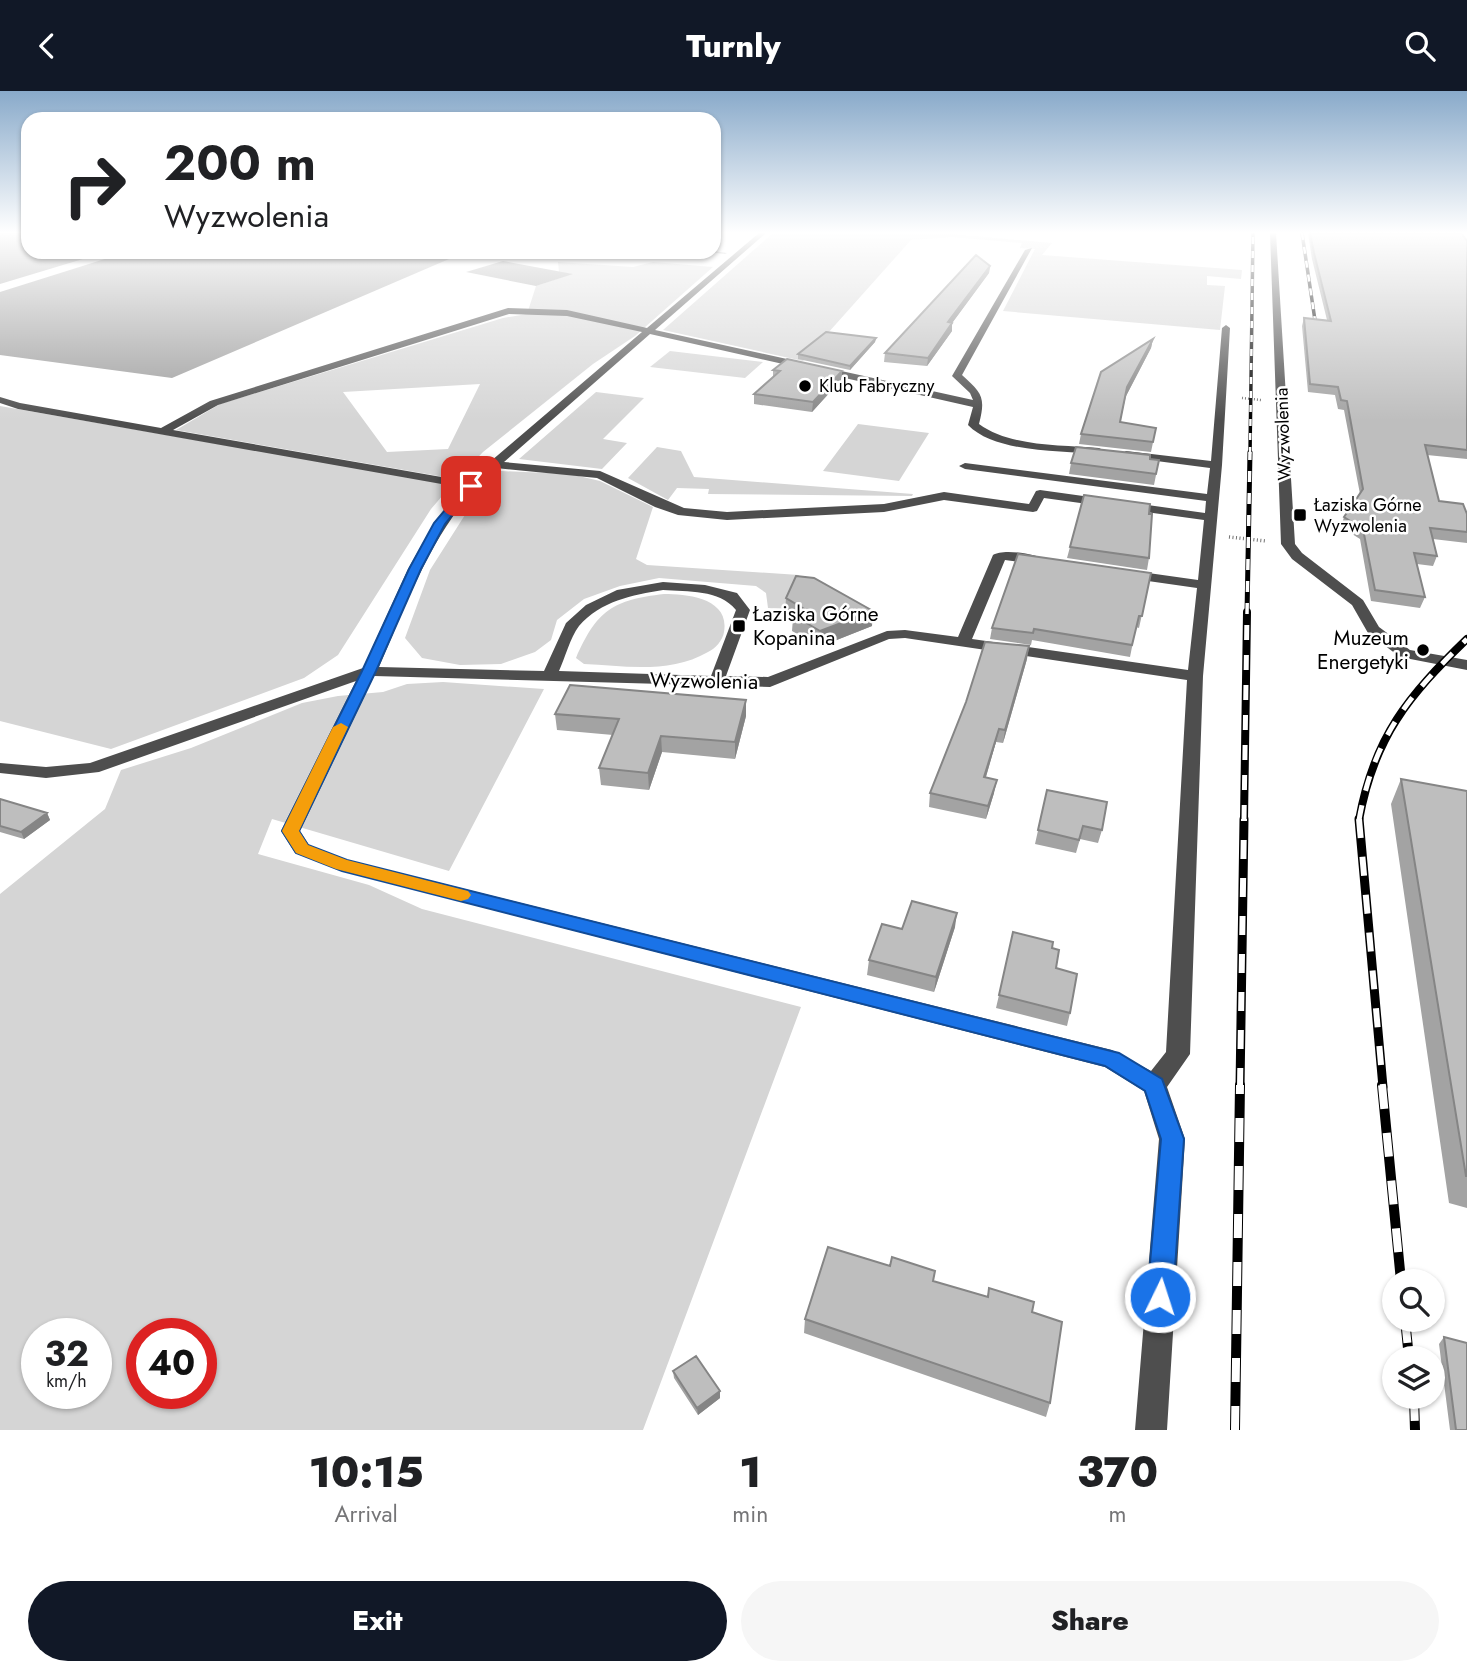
<!DOCTYPE html>
<html lang="en">
<head>
<meta charset="utf-8">
<style>
	:root { --surface:#fff; --page:#f6f6f6; --text:#202124; --muted:#757577; --accent:#111827 }
	body { margin:0; font-family:Jost,sans-serif; background:var(--page); color:var(--text); height:100vh; display:flex; flex-direction:column; font-size:26px; white-space:nowrap }
	* { box-sizing:border-box; margin:0 }
	p { font-size:23px; color:var(--muted) }
	.icon { flex:none; width:38px; height:38px; fill:none; stroke:currentColor; stroke-width:2; stroke-linecap:round; stroke-linejoin:round }
	.map { position:relative; height:1339px; overflow:hidden }
	.details { display:flex; flex-direction:column; background:var(--surface); flex:1 }
	.details>* { flex:none }
	.hud { position:absolute; left:21px; top:21px; width:700px; height:147px; border-radius:21px; box-shadow:0 2px 5px #0004; background:#fff; color:var(--text); overflow:hidden }
	.buttons { position:absolute; left:1382px; top:1178px; display:grid; gap:14px }
	.buttons a { display:grid; place-items:center; width:63px; height:63px; border-radius:50%; background:var(--surface); box-shadow:0 2px 5px #0004; font-size:35px }
	.speed { position:absolute; left:21px; top:1227px; display:flex; gap:14px; font-size:35px; font-weight:700; text-align:center }
	.speed>* { display:grid; place-content:center; width:91px; height:91px; border-radius:50%; background:var(--surface); box-shadow:0 2px 5px #0004; line-height:1 }
	.speed small { font-size:18px; font-weight:400 }
	.speed .limit { border:10px solid #d22; background:#fff; color:#111 }
	.pin { position:absolute; display:grid; place-items:center; width:60px; height:60px; color:#fff; margin:-30px; border-radius:14px; box-shadow:0 4px 10px #0006 }
	.me { position:absolute; width:77px; margin:-38px; rotate:4deg; stroke-linejoin:round; filter:drop-shadow(0 0 5px #0008) }
	.turn { display:flex; align-items:center; gap:24px; height:147px; padding:0 28px; font-size:32px }
	.turn .icon { width:91px; height:91px; stroke-width:2.5 }
	.turn b { display:block; font-size:49px; line-height:60px }
	.eta { display:flex; justify-content:space-evenly; align-items:center; height:119px; text-align:center }
	.eta b { font-size:42px; font-weight:800; line-height:49px }
	.button { display:flex; gap:14px; margin-top:auto; padding:14px 28px }
	.button a { flex:1; height:80px; border-radius:42px; background:var(--accent); color:#fff; font-size:28px; font-weight:800; line-height:80px; text-align:center }
	.button a+a { background:var(--page); color:var(--text) }
	header { display:flex; justify-content:space-between; align-items:center; height:91px; padding:0 28px; background:var(--accent); color:#fff; font-size:32px; font-weight:800 }
	.map>svg:first-child { display:block }
	.green { fill:#d5d5d5; fill-rule:evenodd }
	.water { fill:#9c9c9c }
	.lines { fill:none; stroke-linecap:round; stroke-linejoin:round }
	.stream { fill:#9c9c9c; fill-rule:evenodd }
	.path-far1 { stroke:#707070; stroke-width:2.5; stroke-dasharray:1 2; stroke-linecap:butt }
	.path { stroke:#707070; stroke-width:3.5; stroke-dasharray:1 2.5; stroke-linecap:butt }
	.minor { fill:#4e4e4e; fill-rule:evenodd }
	.rail-far4-casing { stroke:#000; stroke-width:3.5 }
	.rail-far3-casing { stroke:#000; stroke-width:5 }
	.rail-far2-casing { stroke:#000; stroke-width:8 }
	.rail-far1-casing { stroke:#000; stroke-width:9 }
	.rail-casing { stroke:#000; stroke-width:10 }
	.rail-far4 { stroke:#fff; stroke-width:2.5; stroke-dasharray:7; stroke-linecap:butt }
	.rail-far3 { stroke:#fff; stroke-width:3.5; stroke-dasharray:11; stroke-linecap:butt }
	.rail-far2 { stroke:#fff; stroke-width:5; stroke-dasharray:15; stroke-linecap:butt }
	.rail-far1 { stroke:#fff; stroke-width:6; stroke-dasharray:19; stroke-linecap:butt }
	.rail { stroke:#fff; stroke-width:8; stroke-dasharray:24; stroke-linecap:butt }
	.wall { fill:#a3a3a3 }
	.shaded-wall { fill:#858585 }
	.building { fill:#bebebe; stroke:#858585; stroke-width:2 }
	.route { fill:#1a73e8; stroke:#114b97; stroke-width:2 }
	.slow { fill:#f59e0b }
	.poi-dot { fill:#000; stroke:#fff; stroke-width:2.5 }
	.labels { text-anchor:middle; dominant-baseline:central; stroke-width:5; stroke-linejoin:round; paint-order:stroke }
	.far-poi-label { font-size:18px; fill:#000; stroke:#fff; text-anchor:start }
	.far-street-label { font-size:18px; fill:#000; stroke:#fff }
	.poi-label { font-size:21px; fill:#000; stroke:#fff; text-anchor:start }
	.street-label { font-size:21px; fill:#000; stroke:#fff }
</style>
</head>
<body>
<header><svg class="icon" aria-label="back" viewBox="0 0 24 24"><path d="M15 5l-7 7 7 7"/></svg>Turnly<svg class="icon" aria-label="search" viewBox="0 0 24 24"><circle cx="10" cy="10" r="6"/><path d="M15 15l6 6"/></svg></header>
<div class="map">
<svg width="1467" height="1339" viewBox="0 0 1467 1339">
	<rect width="100%" height="100%" fill="#fff"/>
	<!-- green -->
	<path class="green" d="M 773,142 L 940,142 L 1052,152 L 1042,164 L 1242,179 L 1241,188 L 1207,185 L 1207,194 L 1225,195 L 1220,239 L 1003,220 L 1035,158 L 1020,157 L 1022,152 L 952,146 L 911,149 L 803,270 L 663,239 Z
		M 558,171 L 633,176 L 653,171 L 713,176 L 635,245 L 593,273 L 483,361 L 460,385 L 450,387 L 176,339 L 220,313 L 503,227 L 527,223 L 536,195 L 571,183 L 559,181 ZM 480,293 L 448,358 L 387,361 L 343,301 Z
		M 670,260 L 763,271 L 745,287 L 650,276 Z
		M 596,301 L 644,307 L 603,348 L 627,352 L 602,378 L 519,368 Z
		M 0,315 L 444,392 L 449,397 L 431,418 L 338,564 L 304,587 L 111,658 L 0,630 Z
		M 858,333 L 929,342 L 899,390 L 823,380 Z
		M 657,356 L 681,360 L 694,386 L 913,403 L 912,405 L 708,403 L 709,398 L 677,397 L 668,409 L 628,387 Z
		M 501,380 L 570,383 L 600,390 L 653,416 L 636,468 L 647,474 L 799,484 L 785,518 L 768,517 L 766,502 L 756,495 L 659,487 L 620,495 L 584,508 L 557,529 L 551,549 L 535,561 L 501,573 L 460,574 L 422,567 L 405,547 L 430,479 L 470,416 Z
		M 664,503 C 687,503 730,507 724,541 C 723,549 715,558 708,561 C 670,583 625,575 584,573 L 576,567 C 597,519 613,509 664,503 Z
		M 443,591 L 544,598 L 449,780 L 272,728 L 258,763 L 369,794 L 422,818 L 801,916 L 643,1339 L 0,1339 L 0,803 L 105,718 L 121,679 L 191,657 L 302,612 L 338,605 L 383,601 L 407,593 ZM 37,1242 L 96,1242 L 96,1302 L 37,1302 ZM 142,1242 L 201,1242 L 201,1302 L 142,1302 Z"/>
	<!-- water -->
	<path class="water" d="M 0,142 L 28,142 L 28,161 L 106,161 L 0,193 Z
		M 127,161 L 410,161 L 456,165 L 172,287 L 0,264 L 0,201 Z
		M 503,170 L 573,183 L 536,195 L 466,181 Z"/>
	<g class="lines">
		<!-- stream -->
		<path class="stream" d="M 714,160 L 727,162 L 725,163 L 707,161 Z"/>
		<!-- path-far1 -->
		<path class="path-far1" d="M 1242,307 L 1261,309"/>
		<!-- path -->
		<path class="path" d="M 1229,446 L 1266,450"/>
		<!-- minor -->
		<path class="minor" d="M 759,142 L 766,142 L 655,239 L 973,309 L 970,302 L 952,285 L 1025,159 L 1032,157 L 962,284 C 982,302 986,306 979,333 C 1011,356 1060,354 1099,357 L 1105,360 L 1099,363 C 1062,360 995,362 968,334 L 973,316 L 650,243 L 504,371 L 600,380 L 684,417 L 727,421 L 884,413 L 944,401 L 1029,413 L 1036,400 L 1040,399 L 1205,422 L 1206,410 L 965,378 L 959,375 L 965,372 L 1207,403 L 1210,377 L 1126,366 L 1120,363 L 1126,360 L 1211,370 L 1222,237 L 1226,234 L 1230,237 L 1222,374 L 1203,585 L 1190,963 L 1167,996 L 1185,1048 L 1167,1339 L 1135,1339 L 1159,1048 L 1144,1000 L 1105,976 L 342,780 L 295,762 L 281,740 L 356,590 L 99,681 L 46,687 L 0,682 L 0,672 L 46,676 L 90,672 L 363,577 L 408,478 L 434,432 L 464,397 L 18,318 L 0,312 L 0,306 L 20,312 L 161,337 L 210,310 L 508,217 L 567,219 L 647,237 ZM 509,223 L 567,225 L 642,241 L 484,376 L 470,391 L 173,339 L 218,314 ZM 496,377 L 597,387 L 655,416 L 678,424 L 727,429 L 884,421 L 944,409 L 1033,421 L 1037,420 L 1044,407 L 1204,429 L 1198,489 L 1127,479 L 1120,483 L 1127,487 L 1197,497 L 1188,579 L 972,548 L 1005,469 L 1041,474 L 1048,470 C 1038,463 1003,457 993,464 L 958,546 L 905,539 L 887,540 L 768,586 L 726,585 L 750,519 L 737,502 L 705,494 L 663,491 L 617,499 L 586,514 L 566,532 L 544,580 L 379,576 C 410,505 436,429 496,377 ZM 663,499 C 688,501 719,498 736,519 L 711,585 L 559,580 C 565,567 570,547 579,535 C 601,510 632,504 663,499 ZM 905,547 L 1187,589 L 1166,961 L 1151,980 L 1112,959 L 348,769 L 309,754 L 300,740 L 374,585 L 770,596 L 889,548 Z
			M 1270,142 L 1276,142 L 1295,453 L 1302,462 L 1363,509 L 1379,536 L 1410,559 L 1467,569 L 1467,579 L 1400,566 L 1368,542 L 1352,514 L 1292,468 L 1281,453 Z"/>
		<!-- rail-far4 casing -->
		<g class="rail-far4-casing">
			<path id="rail-far4" d="M 1302,142 L 1316,236
				M 1250,363 L 1253,142"/>
		</g>
		<!-- rail-far3 casing -->
		<g class="rail-far3-casing">
			<path id="rail-far3" d="M 1247,523 L 1250,361"/>
		</g>
		<!-- rail-far2 casing -->
		<g class="rail-far2-casing">
			<path id="rail-far2" d="M 1244,729 L 1247,521
				M 1359,729 C 1374,646 1408,605 1467,548"/>
		</g>
		<!-- rail-far1 casing -->
		<g class="rail-far1-casing">
			<path id="rail-far1" d="M 1359,728 L 1383,996
				M 1240,996 L 1244,728"/>
		</g>
		<!-- rail casing -->
		<g class="rail-casing">
			<path id="rail" d="M 1382,994 L 1401,1190
				M 1405,1228 L 1409,1267
				M 1414,1306 L 1415,1339
				M 1235,1339 L 1240,994"/>
		</g>
		<!-- rail-far4 -->
		<use href="#rail-far4" class="rail-far4"/>
		<!-- rail-far3 -->
		<use href="#rail-far3" class="rail-far3"/>
		<!-- rail-far2 -->
		<use href="#rail-far2" class="rail-far2"/>
		<!-- rail-far1 -->
		<use href="#rail-far1" class="rail-far1"/>
		<!-- rail -->
		<use href="#rail" class="rail"/>
	</g>
	<!-- wall -->
	<path class="wall" d="M 1308,142 L 1461,142 L 1467,150 L 1467,368 L 1427,364 L 1439,410 L 1467,423 L 1467,452 L 1433,448 L 1437,465 L 1433,475 L 1417,473 L 1425,506 L 1420,517 L 1371,510 L 1360,448 L 1341,436 L 1344,426 L 1360,403 L 1344,319 L 1338,318 L 1335,304 L 1308,301 L 1302,235 L 1304,227 L 1327,229 L 1312,168 Z
		M 990,175 L 989,182 L 952,232 L 952,240 L 927,275 L 884,271 L 885,262 Z
		M 876,247 L 875,251 L 850,279 L 798,268 L 798,263 Z
		M 1153,248 L 1151,257 L 1126,305 L 1120,331 L 1156,337 L 1151,361 L 1079,353 L 1081,343 Z
		M 773,279 L 842,280 L 841,289 L 812,321 L 754,313 L 754,303 L 773,287 Z
		M 1150,368 L 1159,369 L 1154,394 L 1069,383 L 1071,372 Z
		M 1149,423 L 1149,467 L 1147,479 L 1067,467 L 1070,456 Z
		M 1151,482 L 1139,537 L 1136,536 L 1130,566 L 1032,549 L 1031,554 L 990,548 L 992,537 Z
		M 786,507 L 872,535 L 819,556 L 792,540 L 793,527 L 785,523 Z
		M 1027,568 L 1003,652 L 996,651 L 986,686 L 994,702 L 986,728 L 929,716 L 930,702 Z
		M 555,623 L 746,625 L 735,668 L 662,661 L 649,699 L 601,694 L 599,677 L 613,644 L 557,639 Z
		M 1401,688 L 1467,700 L 1467,1117 L 1449,1112 L 1391,713 Z
		M 1047,699 L 1102,739 L 1098,752 L 1080,748 L 1076,762 L 1035,753 Z
		M 0,708 L 47,722 L 50,729 L 24,748 L 0,741 Z
		M 955,836 L 934,901 L 867,884 L 869,869 L 902,838 Z
		M 1052,857 L 1056,877 L 1070,922 L 1067,935 L 996,917 L 999,904 Z
		M 933,1190 L 987,1206 L 989,1197 L 1032,1221 L 1050,1312 L 1046,1326 L 804,1242 L 805,1228 Z
		M 1444,1246 L 1467,1339 L 1450,1339 L 1439,1253 Z
		M 673,1280 L 720,1300 L 720,1307 L 698,1324 L 674,1287 Z"/>
	<!-- shaded-wall -->
	<path class="shaded-wall" d="M 990,175 L 989,182 L 947,239 L 948,231 Z
		M 952,232 L 952,240 L 927,275 L 928,267 Z
		M 876,247 L 875,251 L 850,279 L 850,275 Z
		M 1153,248 L 1151,257 L 1126,305 L 1127,296 Z
		M 842,280 L 841,289 L 812,321 L 813,311 Z
		M 873,520 L 872,535 L 819,556 L 820,540 Z
		M 1029,555 L 1027,568 L 1003,652 L 1005,639 Z
		M 746,609 L 746,625 L 735,668 L 735,651 Z
		M 999,638 L 996,651 L 982,699 L 984,686 Z
		M 661,645 L 662,661 L 649,699 L 648,682 Z
		M 997,689 L 994,702 L 986,728 L 988,715 Z
		M 47,722 L 50,729 L 24,748 L 21,741 Z
		M 957,822 L 955,836 L 934,901 L 936,886 Z
		M 720,1300 L 720,1307 L 698,1324 L 697,1317 Z"/>
	<!-- building -->
	<path class="building" d="M 1310,142 L 1461,142 L 1467,150 L 1467,359 L 1425,354 L 1439,410 L 1463,413 L 1467,423 L 1467,441 L 1430,437 L 1437,465 L 1414,462 L 1425,506 L 1375,499 L 1363,438 L 1344,426 L 1363,398 L 1347,310 L 1341,309 L 1338,296 L 1310,293 L 1304,227 L 1331,230 L 1314,162 Z
		M 976,164 L 990,175 L 948,231 L 952,232 L 928,267 L 885,262 Z
		M 826,241 L 876,247 L 850,275 L 798,263 Z
		M 1153,248 L 1127,296 L 1120,331 L 1156,337 L 1153,351 L 1081,343 L 1101,281 Z
		M 787,268 L 842,280 L 813,311 L 754,303 L 780,280 L 773,279 Z
		M 1076,356 L 1150,364 L 1150,368 L 1159,369 L 1156,383 L 1071,372 Z
		M 1084,404 L 1150,413 L 1149,423 L 1152,423 L 1149,467 L 1070,456 Z
		M 1018,463 L 1151,482 L 1142,525 L 1139,525 L 1132,554 L 1034,538 L 1033,542 L 992,537 Z
		M 796,485 L 814,487 L 873,520 L 820,540 L 793,524 L 806,519 L 786,507 Z
		M 985,551 L 1029,555 L 1005,639 L 999,638 L 984,686 L 997,689 L 988,715 L 930,702 L 966,611 Z
		M 570,594 L 746,609 L 735,651 L 661,645 L 648,682 L 599,677 L 619,628 L 555,623 Z
		M 1401,688 L 1467,700 L 1467,1085 L 1466,1085 Z
		M 1047,699 L 1107,711 L 1102,739 L 1083,735 L 1079,749 L 1038,739 Z
		M 0,708 L 47,722 L 21,741 L 0,735 Z
		M 912,810 L 957,822 L 936,886 L 869,869 L 882,833 L 902,838 Z
		M 1013,841 L 1053,851 L 1052,857 L 1059,859 L 1056,877 L 1077,883 L 1070,922 L 999,904 Z
		M 828,1156 L 890,1175 L 892,1166 L 935,1180 L 933,1190 L 988,1206 L 989,1197 L 1034,1211 L 1032,1221 L 1062,1231 L 1050,1312 L 805,1228 Z
		M 1444,1246 L 1467,1252 L 1467,1339 L 1456,1339 Z
		M 696,1265 L 720,1300 L 697,1317 L 673,1280 Z"/>
	<!-- sky -->
	<linearGradient id="sky" x2="0" y2="1"><stop stop-color="#89aaca"/><stop offset="0.43" stop-color="#fff"/><stop offset="1" stop-color="#fff" stop-opacity="0"/></linearGradient>
	<rect width="1467" height="329" fill="url(#sky)"/>
	<!-- route -->
	<path class="route" d="M 467,393 L 476,395 L 445,433 L 421,478 L 376,580 L 299,740 L 308,754 L 347,769 L 1119,962 L 1162,988 L 1184,1048 L 1173,1206 L 1170,1215 L 1160,1219 L 1151,1215 L 1147,1206 L 1161,1048 L 1145,1000 L 1105,975 L 342,780 L 296,762 L 282,740 L 362,580 L 409,478 L 434,432 Z"/>
	<!-- slow -->
	<path class="slow" d="M 341,632 L 348,636 L 299,740 L 308,754 L 347,769 L 468,800 L 471,804 L 468,808 L 461,810 L 336,778 L 296,762 L 282,740 L 333,636 Z"/>
	<!-- markers -->
	<g class="poi-dot">
		<circle cx="805" cy="295" r="7"/>
		<rect x="1293" y="417" width="14" height="14" rx="3.5"/>
		<rect x="732" y="528" width="14" height="14" rx="3.5"/>
		<circle cx="1423" cy="559" r="7"/>
	</g>
	<g class="labels">
		<!-- far-poi labels -->
		<g class="far-poi-label">
			<text x="819" y="295">Klub Fabryczny</text>
			<text x="1314" y="414">Łaziska Górne<tspan x="1314" dy="21">Wyzwolenia</tspan></text>
		</g>
		<!-- far-street labels -->
		<g class="far-street-label">
			<text transform="translate(1283 343) rotate(-92)">Wyzwolenia</text>
		</g>
		<!-- poi labels -->
		<g class="poi-label">
			<text x="753" y="523">Łaziska Górne<tspan x="753" dy="24">Kopanina</tspan></text>
			<text x="1409" y="547" text-anchor="end">Muzeum<tspan x="1409" dy="24">Energetyki</tspan></text>
		</g>
		<!-- street labels -->
		<g class="street-label">
			<text transform="translate(704 590) rotate(1)">Wyzwolenia</text>
		</g>
	</g>
</svg>
<div class="buttons">
<a><svg class="icon" aria-label="search" viewBox="0 0 24 24"><circle cx="10" cy="10" r="6"/><path d="M15 15l6 6"/></svg></a>
<a><svg class="icon" aria-label="layers" viewBox="0 0 24 24"><path d="M12 4l9 5-9 5-9-5zM3 14l9 5 9-5"/></svg></a>
</div>
<div class="speed"><div>32<small>km/h</small></div><div class="limit">40</div></div>
<div class="pin" style="left:471px;top:395px;background:#d93025"><svg class="icon" aria-label="arrive" viewBox="0 0 24 24"><path d="M6 21V4h12l-3 4 3 4H6"/></svg></div>
<svg class="me" style="left:1160px;top:1206px" viewBox="-20 -20 40 40"><circle r="17" fill="#1a73e8" stroke="#fff" stroke-width="3"/><path d="M0-11L8 9 0 5-8 9z" fill="#fff"/></svg>
<div class="hud">
<div class="turn"><svg class="icon" aria-label="right" viewBox="0 0 24 24"><path d="M7 20v-9h11M14 6l5 5-5 5"/></svg><div><b>200 m</b>Wyzwolenia</div></div>
</div>
</div>
<section class="details">
<div class="eta">
<div><b>10:15</b><p>Arrival</p></div>
<div><b>1</b><p>min</p></div>
<div><b>370</b><p>m</p></div>
</div>
<div class="button"><a>Exit</a><a>Share</a></div>
</section>
</body>
</html>
